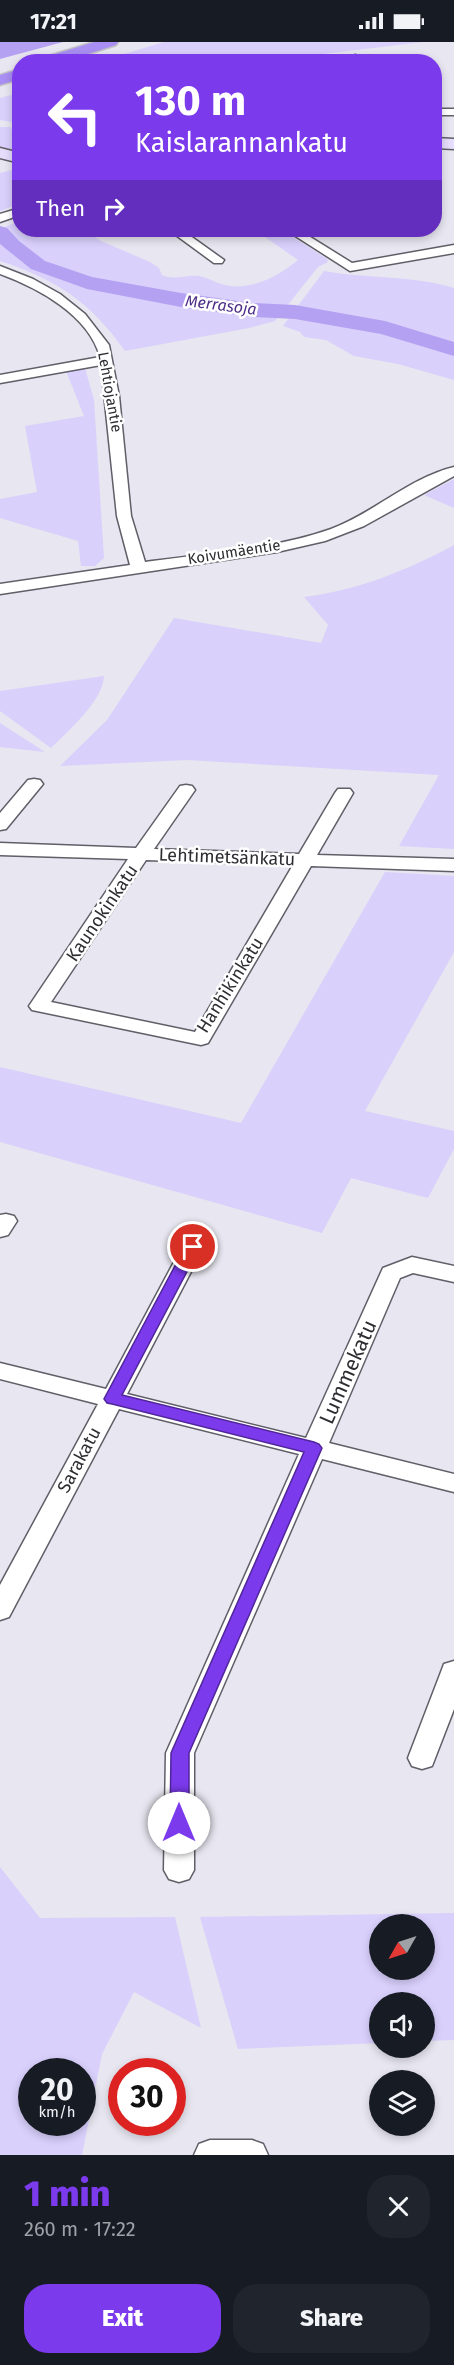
<!DOCTYPE html>
<html lang="en">
<head>
<meta charset="utf-8">
<style>
	:root { --surface:#171b24; --page:#20242c; --text:#f1f3f6; --muted:#9ea1a6; --accent:#7c3aed }
	body { margin:0; font-family:"Fira Sans",sans-serif; background:var(--page); color:var(--text); height:100vh; display:flex; flex-direction:column; font-size:22px; white-space:nowrap }
	* { box-sizing:border-box; margin:0 }
	p { font-size:20px; color:var(--muted) }
	.icon { flex:none; width:33px; height:33px; fill:none; stroke:currentColor; stroke-width:2; stroke-linecap:round; stroke-linejoin:round }
	.map { position:relative; height:2113px; overflow:hidden }
	.sheet { display:flex; flex-direction:column; background:var(--surface); flex:1 }
	.sheet>* { flex:none }
	.guide { position:absolute; left:12px; top:12px; width:430px; height:183px; border-radius:24px; box-shadow:0 3px 9px #0003; background:#7c3aed; color:#fff; overflow:hidden }
	.needle { width:39px; rotate:231deg }
	.fabs { position:absolute; left:369px; top:1872px; display:grid; gap:12px }
	.fabs a { display:grid; place-items:center; width:66px; height:66px; border-radius:50%; background:var(--surface); box-shadow:0 3px 9px #0003; font-size:30px }
	.speed { position:absolute; left:18px; top:2016px; display:flex; gap:12px; font-size:30px; font-weight:700; text-align:center }
	.speed>* { display:grid; place-content:center; width:78px; height:78px; border-radius:50%; background:var(--surface); box-shadow:0 3px 9px #0003; line-height:1 }
	.speed small { font-size:15px; font-weight:400 }
	.speed .limit { border:9px solid #d22; background:#fff; color:#111 }
	.pin { position:absolute; display:grid; place-items:center; width:51px; height:51px; color:#fff; margin:-26px; border:3px solid #fff; border-radius:50%; box-shadow:0 2px 6px #0007 }
	.me { position:absolute; width:66px; margin:-33px; rotate:0deg; stroke-linejoin:round; filter:drop-shadow(0 0 4px #0008) }
	.turn { display:flex; align-items:center; gap:21px; height:126px; padding:0 24px; font-size:27px }
	.turn .icon { width:78px; height:78px; stroke-width:2.5 }
	.turn b { display:block; font-size:42px; line-height:51px }
	.then { display:flex; align-items:center; height:57px; padding:0 24px; background:#0003; gap:12px; font-size:22px }
	.round { display:grid; place-items:center; flex:none; width:63px; height:63px; border-radius:24px; background:var(--page) }
	.head { display:flex; align-items:center; justify-content:space-between; height:102px; padding:0 24px }
	h1 { font-size:36px; font-weight:800; line-height:45px; color:var(--accent) }
	.primary-button { display:flex; gap:12px; margin-top:auto; padding:12px 24px }
	.primary-button a { flex:1; height:69px; border-radius:24px; background:var(--accent); color:#fff; font-size:24px; font-weight:800; line-height:69px; text-align:center }
	.primary-button a+a { background:var(--page); color:var(--text) }
	.status { display:flex; justify-content:space-between; align-items:center; height:42px; padding:0 30px; background:var(--surface); direction:ltr }
	.status svg { height:16px; fill:currentColor }
	.map>svg:first-child { display:block }
	.green { fill:#d9d0fc; fill-rule:evenodd }
	.water { fill:#b5a1f1 }
	.lines { fill:none; stroke-linecap:round; stroke-linejoin:round }
	.river { fill:#b5a1f1; fill-rule:evenodd }
	.street-casing { stroke:#605e67; stroke-width:3 }
	.secondary-casing { stroke:#605e67; stroke-width:3 }
	.highway-casing { stroke:#c4c4c6; stroke-width:3 }
	.street { fill:#fff; fill-rule:evenodd }
	.secondary { fill:#e5ddfb; fill-rule:evenodd }
	.highway { fill:#a98ef3; fill-rule:evenodd }
	.route { fill:#7c3aed; stroke:#51269a; stroke-width:1.5 }
	.labels { text-anchor:middle; dominant-baseline:central; stroke-width:5; stroke-linejoin:round; paint-order:stroke }
	.far-street-label { font-size:15px; fill:#2e2e32; stroke:#fff }
	.far-water-label { font-size:16px; font-style:italic; fill:#4d2e88; stroke:#fff }
	.street-label { font-size:18px; fill:#2e2e32; stroke:#fff }
	.near-street-label { font-size:21px; fill:#2e2e32; stroke:#fff }
</style>
</head>
<body>
<div class="status"><b>17:21</b><svg viewBox="0 0 49 12"><path d="M0 12V9h3v3zM5 12V6h3v6zM10 12V3h3v9zM15 12V0h3v12zM26 1h20v11H26zM47 4h2v5h-2z"/></svg></div>
<div class="map">
<svg width="454" height="2113" viewBox="0 0 454 2113">
	<rect width="100%" height="100%" fill="#e8e6f0"/>
	<!-- green -->
	<path class="green" d="M 164,0 L 423,0 L 265,19 L 101,19 Z
		M 19,51 L 19,81 L 0,78 L 0,56 Z
		M 0,85 L 10,85 L 19,96 L 19,110 L 0,105 Z
		M 19,126 L 19,162 L 0,169 L 0,131 Z
		M 19,179 L 20,188 L 83,188 L 101,199 L 150,220 L 159,226 L 162,233 C 175,239 186,232 199,234 C 209,236 220,243 230,244 C 255,247 280,233 298,218 L 255,188 L 282,188 L 327,217 L 328,220 L 318,225 L 275,279 L 249,286 L 125,309 C 90,260 58,238 0,219 L 0,187 Z
		M 324,229 C 367,237 412,233 454,246 L 454,338 L 398,322 L 354,314 L 326,298 L 304,295 L 300,290 L 283,284 Z
		M 85,326 L 94,358 L 104,516 L 95,524 L 81,524 L 78,499 L 0,476 L 0,457 L 37,450 L 25,384 L 84,374 L 66,329 Z
		M 454,437 L 454,466 L 424,453 Z
		M 454,503 L 454,807 L 399,804 L 439,733 L 187,718 L 60,724 L 107,678 L 174,576 L 321,601 L 328,583 L 304,555 C 356,549 408,528 454,503 Z
		M 104,634 C 103,659 68,689 51,706 L 0,669 L 0,649 Z
		M 0,681 L 45,710 L 0,705 Z
		M 385,830 L 454,834 L 454,910 L 365,1069 L 454,1089 L 454,1107 L 428,1156 L 351,1136 L 322,1191 L 0,1100 L 0,1025 L 241,1081 Z
		M 0,1825 L 40,1876 L 175,1875 L 201,1986 L 134,1950 L 102,2012 L 82,2113 L 0,2113 ZM 32,2030 L 82,2030 L 82,2080 L 32,2080 Z
		M 454,1871 L 454,1998 L 425,1999 L 424,1960 L 380,1960 L 379,2001 L 238,2007 L 200,1875 ZM 380,1882 L 424,1882 L 424,1928 L 380,1928 Z"/>
	<!-- water -->
	<path class="water" d="M 0,0 L 63,0 L 0,17 Z"/>
	<g class="lines">
		<!-- river -->
		<path class="river" d="M 0,184 L 7,186 L 19,199 L 45,219 L 92,235 L 181,251 L 252,261 L 295,263 L 385,279 L 454,300 L 454,314 L 381,292 L 295,277 L 252,275 L 181,265 L 87,247 L 31,227 L 0,202 Z"/>
		<!-- street casing -->
		<g class="street-casing">
			<path id="street" d="M 355,13 L 359,14 L 362,20 L 352,20 L 350,16 Z
				M 435,67 L 454,67 L 454,73 L 435,73 Z
				M 20,166 L 20,173 L 0,180 L 0,172 Z
				M 169,188 L 182,188 L 224,218 L 222,221 L 214,221 Z
				M 286,188 L 299,188 L 352,221 L 454,203 L 454,211 L 350,229 Z
				M 0,224 L 33,237 L 60,252 L 85,272 L 109,303 L 119,354 L 131,474 L 145,520 C 204,512 275,507 331,487 C 374,471 409,436 454,425 L 454,434 L 364,484 L 325,499 L 277,510 L 0,552 L 0,542 L 130,523 L 117,474 L 101,323 L 0,341 L 0,333 L 100,315 C 89,273 38,246 0,232 Z
				M 34,737 L 40,738 L 43,742 L 6,787 L 0,788 L 0,771 L 28,738 Z
				M 186,743 L 192,744 L 195,748 L 154,807 L 299,812 L 335,751 L 338,747 L 350,747 L 353,751 L 317,813 L 454,817 L 454,829 L 311,824 L 208,1001 L 201,1003 L 32,968 L 29,964 L 128,817 L 0,813 L 0,801 L 136,806 L 180,744 ZM 146,818 L 293,823 L 195,990 L 51,960 Z
				M 6,1172 L 14,1174 L 17,1179 L 8,1193 L 0,1195 L 0,1173 Z
				M 193,1198 L 201,1200 L 204,1205 L 127,1352 L 306,1396 L 383,1226 L 412,1215 L 454,1224 L 454,1240 L 413,1231 L 400,1236 L 329,1401 L 454,1432 L 454,1450 L 322,1417 L 194,1711 L 194,1828 L 189,1837 L 179,1840 L 169,1837 L 164,1828 L 166,1711 L 299,1412 L 119,1367 L 9,1575 L 0,1578 L 0,1543 L 98,1362 L 0,1337 L 0,1321 L 106,1347 L 182,1205 L 185,1200 Z
				M 454,1619 L 454,1667 L 432,1724 L 422,1727 L 412,1724 L 408,1716 L 441,1630 L 444,1622 Z
				M 210,2098 L 252,2098 L 263,2102 L 268,2113 L 194,2113 L 199,2102 Z"/>
		</g>
		<!-- secondary casing -->
		<g class="secondary-casing">
			<path id="secondary" d="M 435,96 L 454,97 L 454,107 L 435,106 Z
				M 0,106 L 20,111 L 20,121 L 0,116 Z"/>
		</g>
		<!-- highway casing -->
		<g class="highway-casing">
			<path id="highway" d="M 94,0 L 118,0 L 116,3 L 63,20 L 37,20 L 39,17 Z
				M 20,27 L 20,37 L 0,43 L 0,33 Z"/>
		</g>
		<!-- street -->
		<use href="#street" class="street"/>
		<!-- secondary -->
		<use href="#secondary" class="secondary"/>
		<!-- highway -->
		<use href="#highway" class="highway"/>
	</g>
	<!-- route -->
	<path class="route" d="M 193,1200 L 200,1205 L 122,1353 L 314,1400 L 319,1402 L 322,1406 L 189,1711 L 189,1781 L 186,1787 L 179,1789 L 173,1787 L 170,1781 L 171,1711 L 304,1410 L 112,1362 L 107,1361 L 104,1357 L 185,1205 Z"/>
	<g class="labels">
		<!-- far-street labels -->
		<g class="far-street-label">
			<text transform="translate(110 350) rotate(80)">Lehtiojantie</text>
			<text transform="translate(234 510) rotate(-9)">Koivumäentie</text>
		</g>
		<!-- far-water labels -->
		<g class="far-water-label">
			<text transform="translate(221 263) rotate(7)">Merrasoja</text>
		</g>
		<!-- street labels -->
		<g class="street-label">
			<text transform="translate(227 815) rotate(2)">Lehtimetsänkatu</text>
			<text transform="translate(102 871) rotate(-56)">Kaunokinkatu</text>
			<text transform="translate(230 943) rotate(-58)">Hanhikinkatu</text>
			<text transform="translate(79 1418) rotate(-62)">Sarakatu</text>
		</g>
		<!-- near-street labels -->
		<g class="near-street-label">
			<text transform="translate(348 1330) rotate(-66)">Lummekatu</text>
		</g>
	</g>
</svg>
<div class="fabs">
<a><svg class="needle" viewBox="-14 -14 28 28"><path d="M0-13l5 13h-10z" fill="#e53935"/><path d="M0 13l5-13h-10z" fill="#9ea1a6"/></svg></a>
<a><svg class="icon" aria-label="sound" viewBox="0 0 24 24"><path d="M4 9h4l5-4v14l-5-4H4zM17 9q2 3 0 6"/></svg></a>
<a><svg class="icon" aria-label="layers" viewBox="0 0 24 24"><path d="M12 4l9 5-9 5-9-5zM3 14l9 5 9-5"/></svg></a>
</div>
<div class="speed"><div>20<small>km/h</small></div><div class="limit">30</div></div>
<div class="pin" style="left:193px;top:1205px;background:#d93025"><svg class="icon" aria-label="arrive" viewBox="0 0 24 24"><path d="M6 21V4h12l-3 4 3 4H6"/></svg></div>
<svg class="me" style="left:179px;top:1781px" viewBox="-20 -20 40 40"><circle r="19" fill="#fff"/><path d="M0-13L10 11 0 6-10 11z" fill="#7c3aed"/></svg>
<div class="guide">
<div class="turn"><svg class="icon" aria-label="left" viewBox="0 0 24 24"><path d="M17 20v-9H6M10 6l-5 5 5 5"/></svg><div><b>130 m</b>Kaislarannankatu</div></div>
<div class="then">Then<svg class="icon" aria-label="right" viewBox="0 0 24 24"><path d="M7 20v-9h11M14 6l5 5-5 5"/></svg></div>
</div>
</div>
<section class="sheet">
<div class="head"><div><h1>1 min</h1><p>260 m · 17:22</p></div><a class="round"><svg class="icon" aria-label="close" viewBox="0 0 24 24"><path d="M6 6l12 12M18 6L6 18"/></svg></a></div>
<div class="primary-button"><a>Exit</a><a>Share</a></div>
</section>
</body>
</html>
